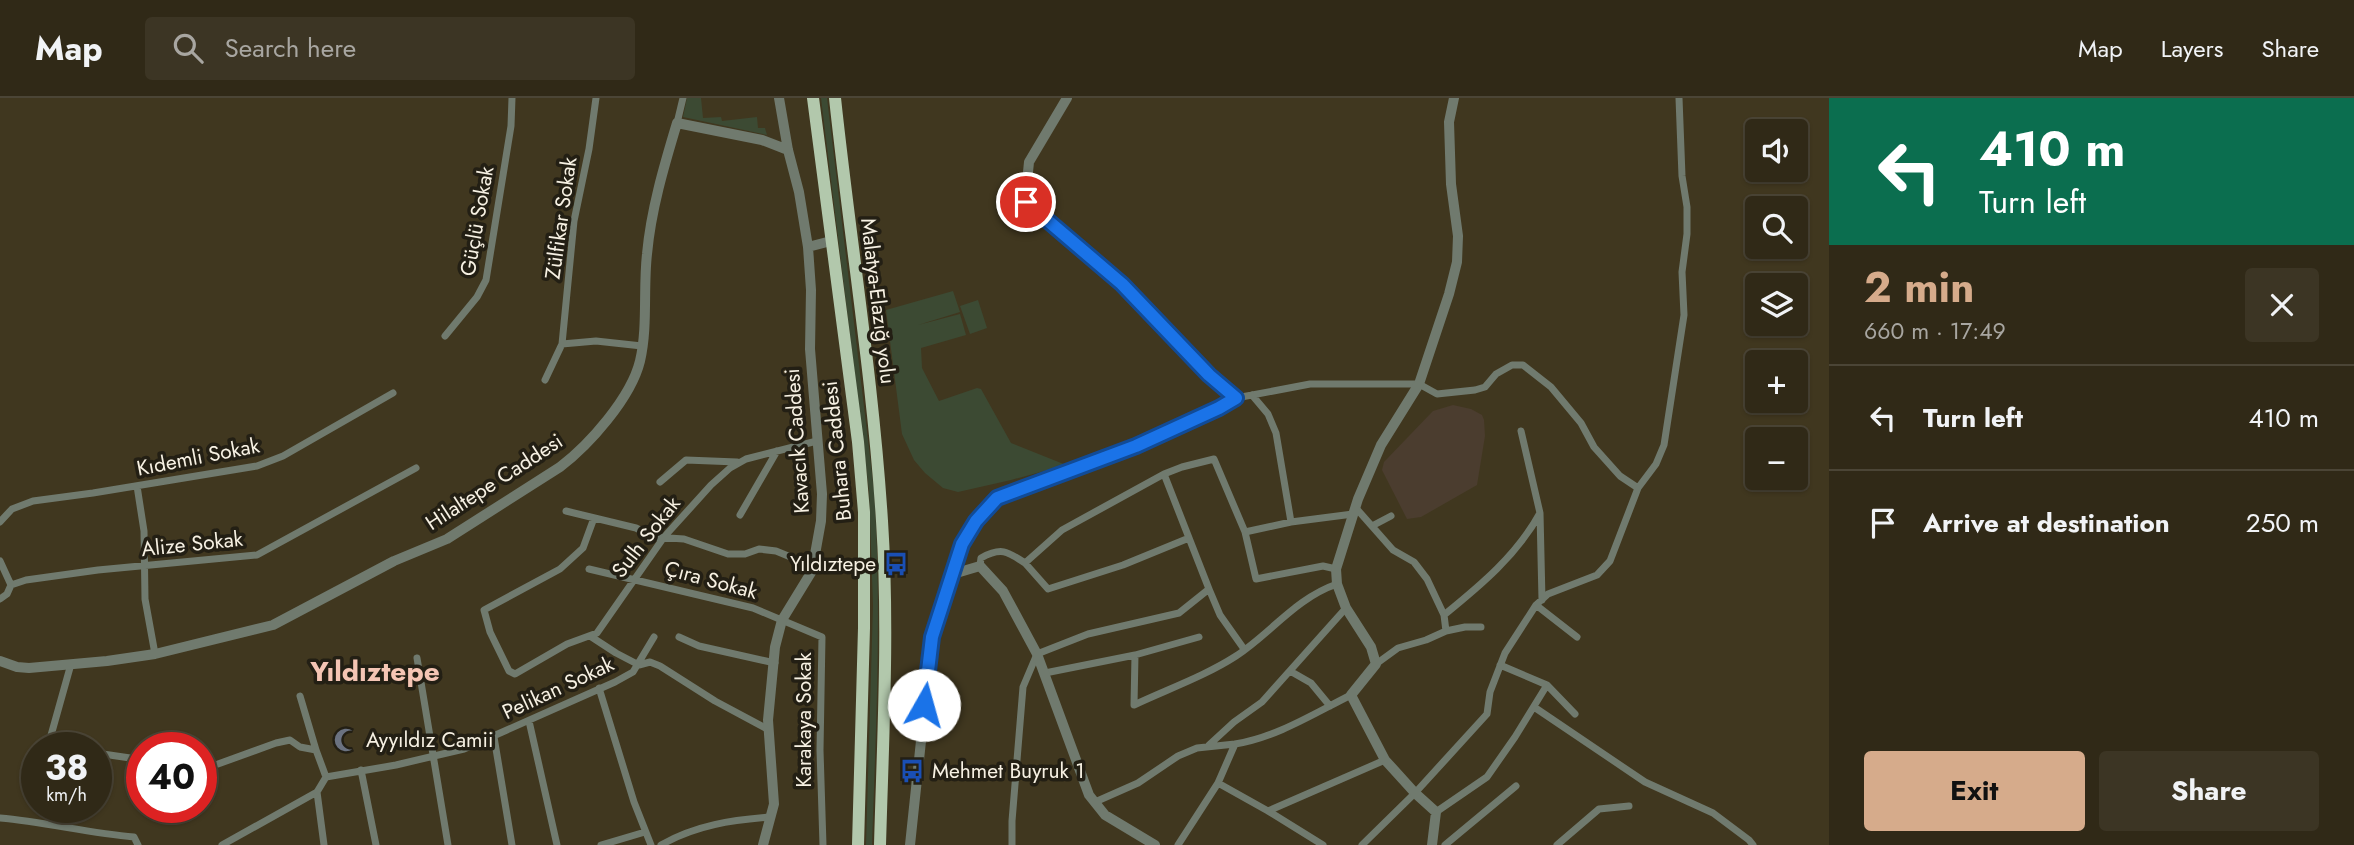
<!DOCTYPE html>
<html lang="en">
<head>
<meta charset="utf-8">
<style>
	:root { --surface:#302917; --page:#3c3524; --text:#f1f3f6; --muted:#a8a6a1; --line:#4b4536; --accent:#d6ab8b }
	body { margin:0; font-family:Jost,sans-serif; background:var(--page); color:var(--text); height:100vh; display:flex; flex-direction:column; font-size:26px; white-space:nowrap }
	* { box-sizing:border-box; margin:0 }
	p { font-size:23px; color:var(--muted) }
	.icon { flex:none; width:38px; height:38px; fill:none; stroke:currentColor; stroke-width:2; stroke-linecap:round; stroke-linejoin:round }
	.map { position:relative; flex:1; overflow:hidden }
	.side { display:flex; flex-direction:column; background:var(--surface); width:525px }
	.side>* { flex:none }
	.hud { background:#0b6e4f; color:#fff; overflow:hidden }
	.controls { position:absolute; left:1745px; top:21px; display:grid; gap:14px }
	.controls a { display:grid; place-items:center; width:63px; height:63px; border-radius:7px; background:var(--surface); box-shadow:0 2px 5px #0004,0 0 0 2px var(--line); font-size:35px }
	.speed { position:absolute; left:21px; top:634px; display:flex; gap:14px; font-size:35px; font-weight:700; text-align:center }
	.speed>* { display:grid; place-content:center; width:91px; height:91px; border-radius:50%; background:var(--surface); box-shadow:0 2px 5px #0004,0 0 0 2px var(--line); line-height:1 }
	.speed small { font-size:18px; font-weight:400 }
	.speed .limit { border:10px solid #d22; background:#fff; color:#111 }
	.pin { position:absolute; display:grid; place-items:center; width:60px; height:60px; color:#fff; margin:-30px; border:4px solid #fff; border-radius:50%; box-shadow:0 2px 7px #0007 }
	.me { position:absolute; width:77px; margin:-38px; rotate:7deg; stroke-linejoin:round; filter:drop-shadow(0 0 5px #0008) }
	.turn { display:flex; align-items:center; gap:24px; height:147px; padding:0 35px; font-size:32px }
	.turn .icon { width:91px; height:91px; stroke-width:2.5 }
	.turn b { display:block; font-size:49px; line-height:60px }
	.round { display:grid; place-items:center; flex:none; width:74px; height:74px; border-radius:7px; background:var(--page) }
	.head { display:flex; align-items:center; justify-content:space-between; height:119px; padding:0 35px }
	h1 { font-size:42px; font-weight:700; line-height:52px; color:var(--accent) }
	.primary-button { display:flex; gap:14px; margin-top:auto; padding:14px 35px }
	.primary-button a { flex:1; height:80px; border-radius:7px; background:var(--accent); color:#111; font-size:28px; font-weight:700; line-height:80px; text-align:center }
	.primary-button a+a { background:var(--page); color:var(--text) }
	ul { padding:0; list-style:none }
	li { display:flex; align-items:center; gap:21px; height:105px; padding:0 35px; border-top:2px solid var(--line) }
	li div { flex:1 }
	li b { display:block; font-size:26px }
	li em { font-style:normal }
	header { display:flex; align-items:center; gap:42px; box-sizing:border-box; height:98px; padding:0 35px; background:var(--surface); border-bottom:2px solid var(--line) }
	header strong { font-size:33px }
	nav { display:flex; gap:38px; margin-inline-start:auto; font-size:24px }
	.search { width:490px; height:63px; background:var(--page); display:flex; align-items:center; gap:18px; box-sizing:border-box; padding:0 24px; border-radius:7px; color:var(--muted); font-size:26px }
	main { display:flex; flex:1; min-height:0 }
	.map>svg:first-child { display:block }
	.education { fill:#4b3d2f }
	.green { fill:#3c4a33 }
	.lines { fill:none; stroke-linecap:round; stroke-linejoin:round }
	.minor { stroke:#707a6e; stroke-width:7 }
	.tertiary { stroke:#707a6e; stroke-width:10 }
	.trunk { stroke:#b2c8ac; stroke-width:12 }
	.route-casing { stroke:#114b97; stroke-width:18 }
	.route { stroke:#1a73e8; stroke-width:12 }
	.labels { text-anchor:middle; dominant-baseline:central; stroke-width:7; stroke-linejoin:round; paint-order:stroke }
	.street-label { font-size:21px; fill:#f7f1e3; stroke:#231f14 }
	.poi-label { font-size:21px; fill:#f7f1e3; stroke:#231f14; text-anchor:start }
	.district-label { font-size:28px; font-weight:bold; fill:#f5c5b4; stroke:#231f14 }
</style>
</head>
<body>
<header>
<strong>Map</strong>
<div class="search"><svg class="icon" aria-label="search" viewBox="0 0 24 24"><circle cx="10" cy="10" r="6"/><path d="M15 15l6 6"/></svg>Search here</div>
<nav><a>Map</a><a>Layers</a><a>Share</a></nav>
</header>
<main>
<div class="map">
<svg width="1829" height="747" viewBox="0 0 1829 747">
	<rect width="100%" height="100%" fill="#40371f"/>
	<!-- education -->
	<path class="education" d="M 1453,307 L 1471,311 L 1482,317 L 1484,322 L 1485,338 L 1477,387 L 1421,419 L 1407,421 L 1382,372 L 1384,364 L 1433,313 Z"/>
	<!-- green -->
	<path class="green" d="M 687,0 L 701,0 L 703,20 L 721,19 L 722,23 L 757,19 L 758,30 L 765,30 L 767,37 L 683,19 Z
		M 821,0 L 827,0 L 874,392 C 882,510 876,629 872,747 L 866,747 L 873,507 L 869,393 Z
		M 953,193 L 960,214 L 918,227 L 960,216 L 966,237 L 921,250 L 922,270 L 939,303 L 977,290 L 981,291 L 1011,345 L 1066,367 L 1011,382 L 958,394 L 943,390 L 925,375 L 914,362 L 902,336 L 886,212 Z
		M 978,202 L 987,230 L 970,236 L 960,208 Z"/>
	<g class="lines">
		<!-- minor -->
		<path class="minor" d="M 596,0 L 589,51 L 574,123 L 562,246 L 596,243 L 642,248
			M 677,25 L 683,0
			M 445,238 L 477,199 L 486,182 L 511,28 L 512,0
			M 545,282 L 562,246
			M 1252,297 L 1268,316 L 1276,335 L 1291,424
			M 1236,300 L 1310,286 L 1419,286 L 1437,296 L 1475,292 L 1485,289 L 1496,276 L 1512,267 L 1523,267 L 1551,289 L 1581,325 L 1594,349 L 1620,378 L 1638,390 L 1610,463 L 1597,477 L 1548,496 L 1536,507 L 1505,555 L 1490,594 L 1487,616 L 1415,695 L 1362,747
			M 660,384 L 686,362 L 737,364
			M 137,388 L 144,433 L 145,501 L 155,556
			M 1638,390 L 1656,366 L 1664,347 L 1684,217 L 1682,174 L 1687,136 L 1687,109 L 1682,78 L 1679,0
			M 1355,409 L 1393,452 L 1414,464 L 1427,481 L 1444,517
			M 566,413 L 636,430 L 654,439 L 684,441 L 728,456 L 745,456 L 759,451 L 776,453 L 793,460 L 812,473
			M 1540,415 L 1542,502
			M 740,417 L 777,353
			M 594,420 L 583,450 L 560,471 L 484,512 L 490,534 L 509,573 L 515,576 L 567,546 L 597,535 L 664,439 L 711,387 L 730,370 L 746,361 L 817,343
			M 0,424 L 12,411 L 33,403 L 93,395 L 257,368 L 283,358 L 393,295
			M 1372,428 L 1391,418
			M 1245,434 L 1291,424 L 1353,416
			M 0,463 L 11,487
			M 1025,465 L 1048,491 L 1123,467 L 1189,440
			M 980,468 L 981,460 C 1001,449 1007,453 1025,465 L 1062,432 L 1164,376
			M 589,471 L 753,510 L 822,539 L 820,652 L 823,747
			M 1209,491 L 1164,376 L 1182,369 L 1214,361 L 1245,434 L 1256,481 L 1323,468 L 1336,471
			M 0,501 L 7,496 L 11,487 L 26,482 L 98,472 L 257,457 L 416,370
			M 1536,507 L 1577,539
			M 1446,533 L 1465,529 L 1481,529
			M 590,538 L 616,555 L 639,567 L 650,564 L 660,568 L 715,603 L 769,632
			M 679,539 L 699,548 L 775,565
			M 1135,557 L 1199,539
			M 417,560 L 448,747
			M 1376,566 L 1398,550 L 1426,542 L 1446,533 L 1444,517 C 1481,487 1517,457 1540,415 L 1521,333
			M 1500,567 L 1547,587 L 1575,616
			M 1290,573 L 1311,585 L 1330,608
			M 1045,575 L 1135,557 L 1134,607 C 1168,591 1205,578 1236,558 C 1271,535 1296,500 1337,486
			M 599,590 L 634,704 L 651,747
			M 300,598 L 316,652
			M 1534,609 L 1645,684 L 1713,715 L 1749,742 L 1753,747
			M 529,623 L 557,747
			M 494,639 L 512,747
			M 1235,646 C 1277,639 1313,616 1351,597
			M 1209,647 L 1234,624 L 1262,604 L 1346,510
			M 58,649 L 48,648 L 71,566
			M 96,655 L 137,661
			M 218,666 L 276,645 L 290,642 L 300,649 L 316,652 L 326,679
			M 361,672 L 376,747
			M 317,694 L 324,747
			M 1095,704 L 1138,685 L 1178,658 L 1197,650 L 1235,646 L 1218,685
			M 1268,713 L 1323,747
			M 1436,714 L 1487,679 L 1515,639 L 1547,587
			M 0,720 C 45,724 88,735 134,739 L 138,747
			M 222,747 L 317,694 L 326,679 L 396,667 L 464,651 L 615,584 L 633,574 L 654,539
			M 601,747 L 645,734
			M 661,747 C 696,727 732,722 771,719
			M 1012,747 L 1012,723 L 1023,589 L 1037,556 L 1088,536 L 1179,515 L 1209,491 L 1220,517 L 1244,551
			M 1178,747 L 1218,685 L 1268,713 L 1385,662
			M 1445,747 L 1516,688
			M 1557,747 L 1599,711 L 1629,708"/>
		<!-- tertiary -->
		<path class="tertiary" d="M 808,149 L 831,143
			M 953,476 C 961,451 974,413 998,399 C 1016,389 1039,383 1058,376 C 1118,353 1181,334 1236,300 L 1209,277 L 1122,186 L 1025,104 L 1029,64 L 1067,0
			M 0,563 L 17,569 L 29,570 L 107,563 L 155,556 L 273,527 L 394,463 L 447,441 L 560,369 C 589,347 631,300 640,263 C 648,229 643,191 647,156 C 651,112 664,68 677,25 L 762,42 L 788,52
			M 763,747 L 774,706 L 768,622 L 775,549 L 782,522 L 812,473 L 821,423 L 822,396 L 810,251 L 811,192 L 808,149 L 799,94 L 788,52 L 779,0
			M 910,747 L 932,539 L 953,476 L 980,468 L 1003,493 L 1037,556 L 1089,697 L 1105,717 L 1155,747
			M 1432,747 L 1436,714 L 1415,695 L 1385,662 L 1351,597 L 1376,566 L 1371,549 L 1346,510 L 1337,486 L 1336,471 L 1358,401 L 1381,347 L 1419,286 L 1449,196 L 1457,164 L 1458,138 L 1451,86 L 1449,24 L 1454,0"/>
		<!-- trunk -->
		<path class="trunk" d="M 813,0 L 858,344 L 864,414 L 864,530 L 858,747
			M 835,0 C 850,141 873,281 882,423 C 889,530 883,639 880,747"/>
	</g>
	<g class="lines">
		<!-- route casing -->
		<g class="route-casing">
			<path id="route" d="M 924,607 L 932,539 L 962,446 L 976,423 L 997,400 L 1136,348 L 1219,310 L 1236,300 L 1209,277 L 1122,186 L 1026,104"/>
		</g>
		<!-- route -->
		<use href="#route" class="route"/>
	</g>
	<!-- icons -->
	<defs>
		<g id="bus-bare" transform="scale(1.89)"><path d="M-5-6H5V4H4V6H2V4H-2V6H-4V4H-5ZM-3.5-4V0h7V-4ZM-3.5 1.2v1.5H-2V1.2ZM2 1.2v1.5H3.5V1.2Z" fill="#1a4fb4" stroke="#231f14" stroke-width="2.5" paint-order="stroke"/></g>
		<g id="mosque-bare" transform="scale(1.89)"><path d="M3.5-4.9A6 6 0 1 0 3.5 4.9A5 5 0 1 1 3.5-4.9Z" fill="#6b7280" stroke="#231f14" stroke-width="2.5" paint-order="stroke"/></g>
	</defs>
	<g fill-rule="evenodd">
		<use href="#bus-bare" x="896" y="466"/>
		<use href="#mosque-bare" x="346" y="642"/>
		<use href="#bus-bare" x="912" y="673"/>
	</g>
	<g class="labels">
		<!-- street labels -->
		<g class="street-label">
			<text transform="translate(561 120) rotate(-82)">Zülfikar Sokak</text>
			<text transform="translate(477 123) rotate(-80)">Güçlü Sokak</text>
			<text transform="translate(878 203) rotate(83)">Malatya-Elazığ yolu</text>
			<text transform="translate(797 343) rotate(-94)">Kavacık Caddesi</text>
			<text transform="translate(837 353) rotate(-96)">Buhara Caddesi</text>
			<text transform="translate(198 359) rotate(-11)">Kıdemli Sokak</text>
			<text transform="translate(494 384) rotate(-33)">Hilaltepe Caddesi</text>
			<text transform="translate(646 439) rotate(-52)">Sulh Sokak</text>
			<text transform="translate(192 446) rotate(-6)">Alize Sokak</text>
			<text transform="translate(711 482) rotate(15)">Çıra Sokak</text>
			<text transform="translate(558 590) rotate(-25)">Pelikan Sokak</text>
			<text transform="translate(804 622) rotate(-90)">Karakaya Sokak</text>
		</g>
		<!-- poi labels -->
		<g class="poi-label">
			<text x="876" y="466" text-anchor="end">Yıldıztepe</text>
			<text x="366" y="642">Ayyıldız Camii</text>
			<text x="932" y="673">Mehmet Buyruk 1</text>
		</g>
		<!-- district labels -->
		<g class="district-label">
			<text x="375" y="573">Yıldıztepe</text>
		</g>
	</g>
</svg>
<div class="controls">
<a><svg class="icon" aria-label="sound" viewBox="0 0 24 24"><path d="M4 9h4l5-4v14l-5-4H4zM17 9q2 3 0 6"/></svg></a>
<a><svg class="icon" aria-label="search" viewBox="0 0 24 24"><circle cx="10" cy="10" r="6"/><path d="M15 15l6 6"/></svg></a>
<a><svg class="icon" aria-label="layers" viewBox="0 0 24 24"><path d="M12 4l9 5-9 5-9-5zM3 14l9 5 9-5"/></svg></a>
<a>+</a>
<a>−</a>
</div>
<div class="speed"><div>38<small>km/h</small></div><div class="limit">40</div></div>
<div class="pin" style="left:1026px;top:104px;background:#d93025"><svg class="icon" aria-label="arrive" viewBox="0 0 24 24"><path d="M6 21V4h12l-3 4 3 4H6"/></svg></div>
<svg class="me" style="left:924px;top:607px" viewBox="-20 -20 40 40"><circle r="19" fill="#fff"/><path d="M0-13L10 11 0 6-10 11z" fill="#1a73e8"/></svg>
</div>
<section class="side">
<div class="hud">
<div class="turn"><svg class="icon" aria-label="left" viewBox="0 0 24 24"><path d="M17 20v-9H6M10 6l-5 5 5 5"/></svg><div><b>410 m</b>Turn left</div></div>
</div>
<div class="head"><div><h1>2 min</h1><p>660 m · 17:49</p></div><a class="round"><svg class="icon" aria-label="close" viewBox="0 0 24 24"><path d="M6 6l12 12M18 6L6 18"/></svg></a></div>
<ul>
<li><svg class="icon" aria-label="left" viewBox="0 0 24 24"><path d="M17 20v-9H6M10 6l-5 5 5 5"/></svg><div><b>Turn left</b></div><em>410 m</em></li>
<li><svg class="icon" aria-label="arrive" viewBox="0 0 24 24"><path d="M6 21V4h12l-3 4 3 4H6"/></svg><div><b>Arrive at destination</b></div><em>250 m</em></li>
</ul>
<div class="primary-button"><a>Exit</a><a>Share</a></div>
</section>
</main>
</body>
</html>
